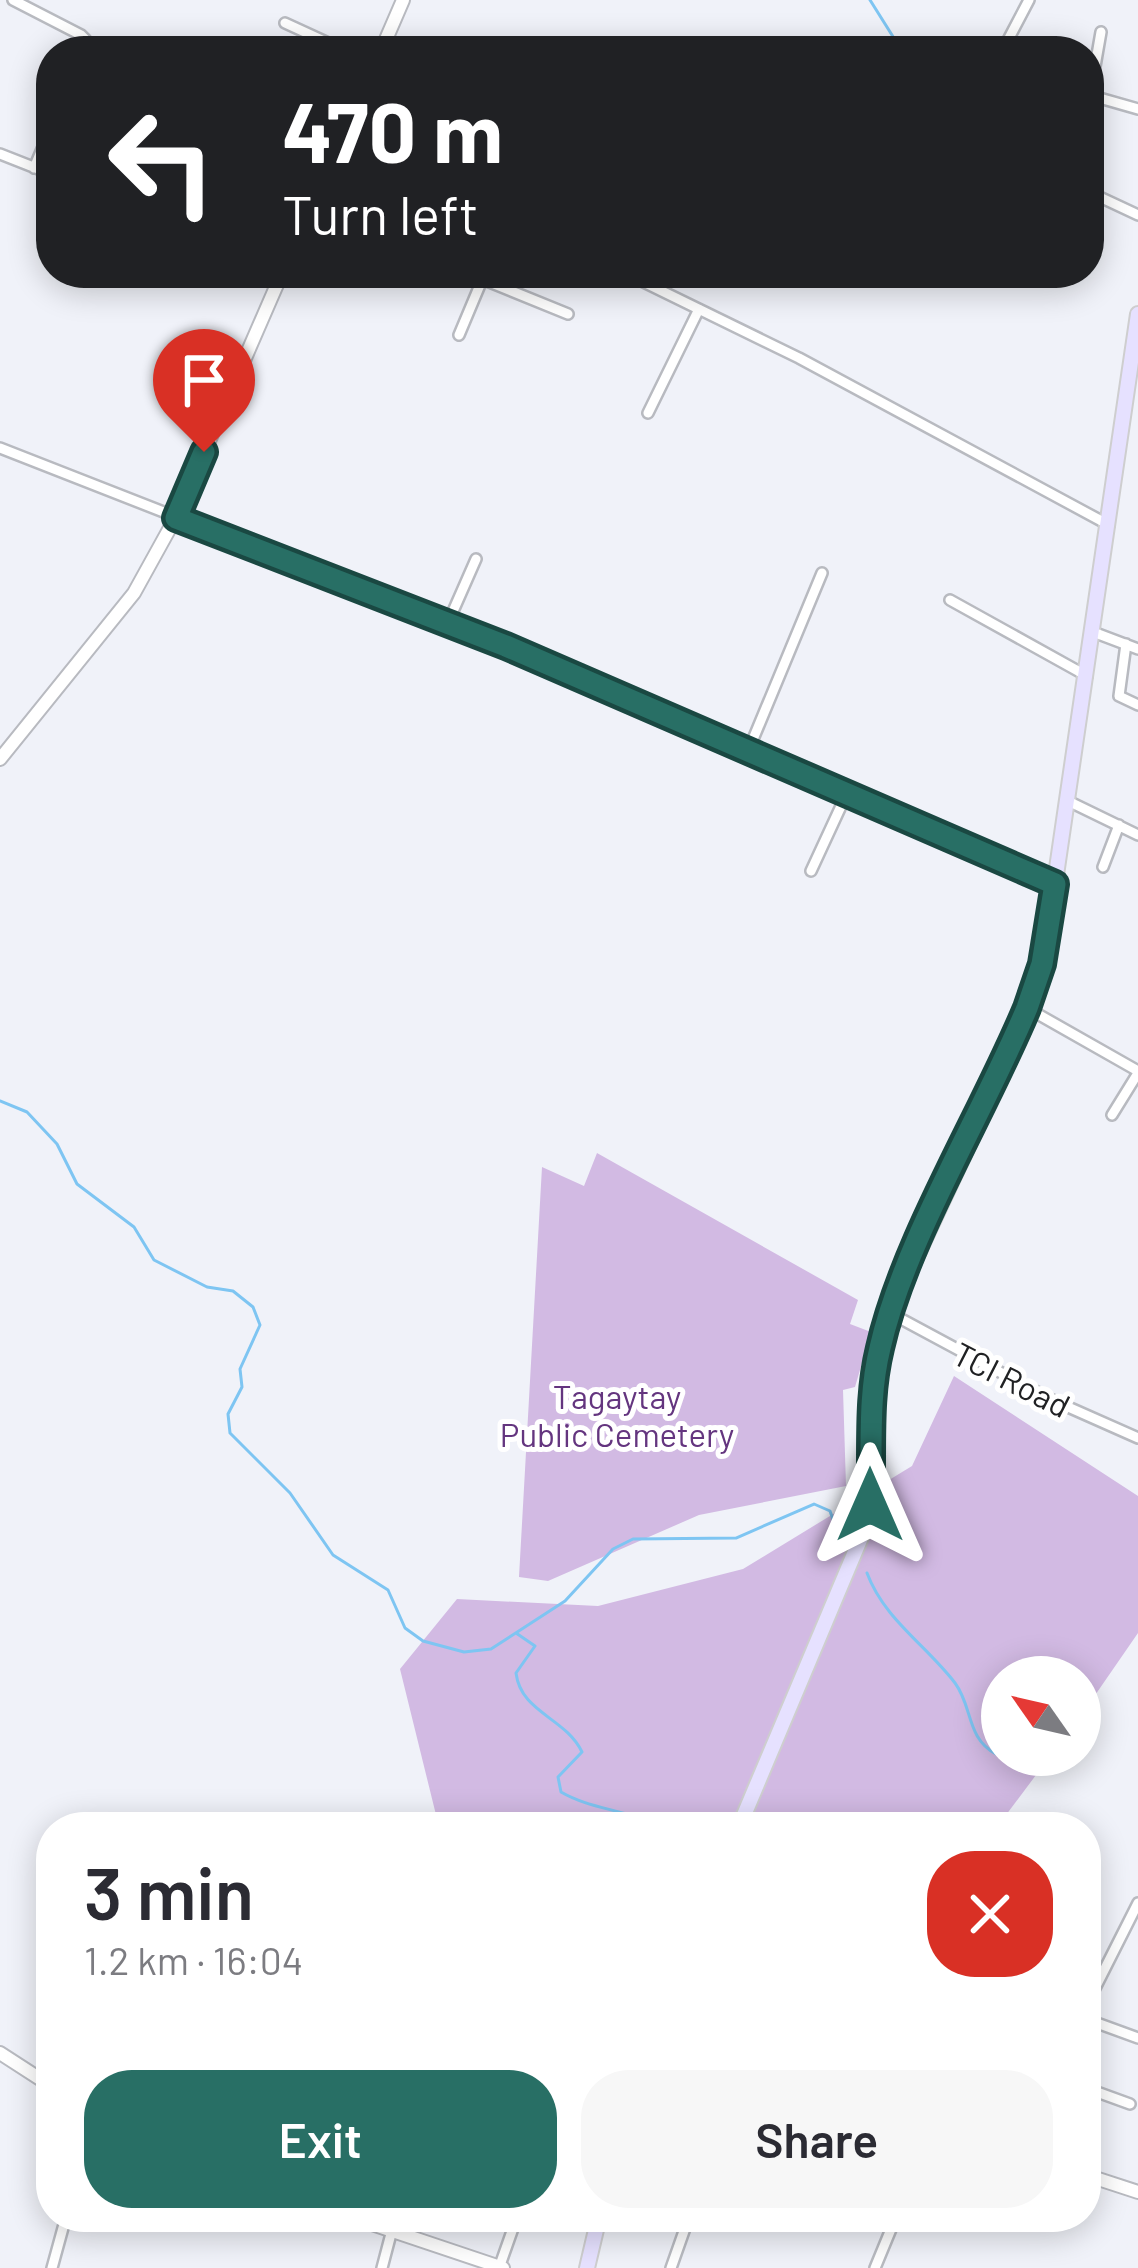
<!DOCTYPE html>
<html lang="en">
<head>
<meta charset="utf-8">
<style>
	:root { --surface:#fff; --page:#f7f7f7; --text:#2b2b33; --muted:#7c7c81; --accent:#286f65 }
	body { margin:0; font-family:Barlow,sans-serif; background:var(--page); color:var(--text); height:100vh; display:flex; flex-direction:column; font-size:45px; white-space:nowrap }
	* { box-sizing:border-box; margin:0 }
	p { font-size:39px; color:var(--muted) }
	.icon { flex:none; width:66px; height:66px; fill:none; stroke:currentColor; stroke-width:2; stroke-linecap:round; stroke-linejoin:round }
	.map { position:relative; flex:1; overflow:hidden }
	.sheet { position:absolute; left:36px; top:1812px; width:1065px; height:420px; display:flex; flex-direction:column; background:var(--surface); border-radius:48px; box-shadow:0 6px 30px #0003 }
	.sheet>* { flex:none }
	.top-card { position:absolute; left:36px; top:36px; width:1068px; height:252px; border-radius:48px; box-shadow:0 6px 30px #0003; background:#202124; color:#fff; overflow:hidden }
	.needle { width:78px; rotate:304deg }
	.buttons { position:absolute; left:981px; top:1656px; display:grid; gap:24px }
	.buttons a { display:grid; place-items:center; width:120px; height:120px; border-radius:50%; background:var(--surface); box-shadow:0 6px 30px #0003; font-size:60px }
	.pin { position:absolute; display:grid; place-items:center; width:102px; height:102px; color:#fff; margin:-123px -51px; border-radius:50% 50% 50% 0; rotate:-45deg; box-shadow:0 0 12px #0007 }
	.pin .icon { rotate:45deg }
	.me { position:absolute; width:132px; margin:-66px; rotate:0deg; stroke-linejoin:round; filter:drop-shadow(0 0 9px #0008) }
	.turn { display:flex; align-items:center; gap:42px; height:252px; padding:0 48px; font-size:54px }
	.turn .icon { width:156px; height:156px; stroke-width:2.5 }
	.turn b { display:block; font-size:84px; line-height:102px }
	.round { display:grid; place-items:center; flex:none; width:126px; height:126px; border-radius:48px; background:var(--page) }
	.headline { display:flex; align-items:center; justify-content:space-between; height:204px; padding:0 48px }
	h1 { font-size:72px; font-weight:600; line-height:90px }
	.action { display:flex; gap:24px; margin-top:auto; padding:24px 48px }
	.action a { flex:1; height:138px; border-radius:48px; background:var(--accent); color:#fff; font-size:48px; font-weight:600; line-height:138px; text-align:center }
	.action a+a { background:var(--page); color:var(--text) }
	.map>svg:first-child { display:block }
	.green { fill:#d2bae3 }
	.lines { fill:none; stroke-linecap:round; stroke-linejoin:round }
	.stream { stroke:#7ec5f2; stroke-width:3 }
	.street-casing { stroke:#b8bac0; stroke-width:14 }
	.secondary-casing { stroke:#b8bac0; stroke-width:16 }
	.primary-casing { stroke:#cececf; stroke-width:18 }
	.street { stroke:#fff; stroke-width:9 }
	.secondary { stroke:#fff; stroke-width:12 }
	.primary { stroke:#e6e1ff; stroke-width:14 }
	.route-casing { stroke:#1a4842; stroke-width:30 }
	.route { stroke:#286f65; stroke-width:21 }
	.labels { text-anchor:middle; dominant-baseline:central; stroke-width:10; stroke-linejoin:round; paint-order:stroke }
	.street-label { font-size:33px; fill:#202123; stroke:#fff }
	.park-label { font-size:33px; fill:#64357f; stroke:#fff }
</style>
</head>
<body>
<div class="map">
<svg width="1138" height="2268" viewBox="0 0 1138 2268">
	<rect width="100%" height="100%" fill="#f0f2f9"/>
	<!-- green -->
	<path class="green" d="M 597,1153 L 858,1300 L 850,1324 L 871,1332 L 855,1387 L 843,1390 L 846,1486 L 699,1515 L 548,1581 L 519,1577 L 542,1167 L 584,1186 Z
		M 954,1376 L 1138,1496 L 1138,1633 L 1080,1717 L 1080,1677 L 1002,1677 L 1002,1755 L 1051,1755 L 997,1827 L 439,1827 L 400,1669 L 457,1599 L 598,1606 L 743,1569 L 912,1466 Z"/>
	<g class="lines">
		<!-- stream -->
		<path class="stream" d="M 870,0 L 902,51
			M 0,1101 L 27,1112 L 57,1144 L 77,1184 L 134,1227 L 154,1260 L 207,1287 L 233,1291 L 253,1307 L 260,1325 L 240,1369 L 242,1387 L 228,1414 L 230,1433 L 290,1493 L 333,1555 L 388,1590 L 405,1628 L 423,1641 L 464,1652 L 491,1649 L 565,1601 L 613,1549 L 633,1539 L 736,1538 L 814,1504 L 830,1511 L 842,1545
			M 867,1573 C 884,1619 926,1645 955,1683 C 973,1707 966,1738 996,1754
			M 516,1633 L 535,1646 L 516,1673 C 521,1713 565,1717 582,1752 L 558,1777 L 561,1792 C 592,1810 627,1809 659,1827"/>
		<!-- street casing -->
		<g class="street-casing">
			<path id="street" d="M 13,0 L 81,35 L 86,40 L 84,51
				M 285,23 L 346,51
				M 1021,51 L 1008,40 L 1029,0
				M 1089,95 L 1138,109
				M 1090,95 L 1101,32
				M 0,154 L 51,174
				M 34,168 L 51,128
				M 1089,192 L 1138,215
				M 625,273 L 799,358 L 1109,525
				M 482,279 L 568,314
				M 459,335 L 485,273
				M 648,413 L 699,309
				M 0,448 L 506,646 L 1055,884
				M 950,600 L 1087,676
				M 447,625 L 476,559
				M 1093,632 L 1138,649
				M 1126,644 L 1119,696 L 1138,705
				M 749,749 L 822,573
				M 1068,801 L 1138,835
				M 1103,867 L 1119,825
				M 811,871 L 848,791
				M 1027,1008 L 1138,1071
				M 1112,1115 L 1138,1073
				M 890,1313 L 1050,1399 L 1138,1438
				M 1086,2006 L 1138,1903
				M 1086,2019 L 1138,2038
				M 1086,2088 L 1130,2104
				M 929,2217 L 960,2222 L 975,2217
				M 52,2268 L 66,2217
				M 382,2268 L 392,2230
				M 499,2268 L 517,2217
				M 671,2268 L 689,2217
				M 875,2268 L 896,2217"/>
		</g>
		<!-- secondary casing -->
		<g class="secondary-casing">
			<path id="secondary" d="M 381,51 L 403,0
				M 0,759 L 134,593 L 176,517 L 282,273
				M 0,2053 L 51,2086
				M 1086,2175 L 1138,2192
				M 351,2217 L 503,2268"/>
		</g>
		<!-- primary casing -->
		<g class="primary-casing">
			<path id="primary" d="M 739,1827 L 865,1528 L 871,1402 L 890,1313 L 991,1097 L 1043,964 L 1138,314
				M 587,2268 L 599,2217"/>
		</g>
		<!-- street -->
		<use href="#street" class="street"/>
		<!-- secondary -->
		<use href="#secondary" class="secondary"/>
		<!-- primary -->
		<use href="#primary" class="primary"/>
	</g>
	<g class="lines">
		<!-- route casing -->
		<g class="route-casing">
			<path id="route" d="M 204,452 L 176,518 L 506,646 L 1055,884 L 1042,964 L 1027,1008 C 983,1114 904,1241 880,1348 C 867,1401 873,1452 870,1505"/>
		</g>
		<!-- route -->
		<use href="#route" class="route"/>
	</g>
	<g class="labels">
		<!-- street labels -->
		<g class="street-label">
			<text transform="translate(1012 1379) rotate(27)">TCI Road</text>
		</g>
		<!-- park labels -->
		<g class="park-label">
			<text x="617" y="1396">Tagaytay<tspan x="617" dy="38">Public Cemetery</tspan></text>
		</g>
	</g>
</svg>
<div class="buttons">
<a><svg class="needle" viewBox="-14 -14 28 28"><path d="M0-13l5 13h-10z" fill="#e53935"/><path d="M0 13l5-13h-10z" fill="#7c7c81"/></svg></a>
</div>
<div class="pin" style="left:204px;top:452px;background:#d93025"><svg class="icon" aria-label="arrive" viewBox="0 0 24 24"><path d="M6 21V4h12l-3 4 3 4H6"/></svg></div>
<svg class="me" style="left:870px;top:1505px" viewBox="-20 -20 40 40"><path d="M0-17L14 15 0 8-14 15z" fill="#286f65" stroke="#fff" stroke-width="4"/></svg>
<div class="top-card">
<div class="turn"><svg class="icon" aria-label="left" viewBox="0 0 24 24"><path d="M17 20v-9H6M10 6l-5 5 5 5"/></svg><div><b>470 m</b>Turn left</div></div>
</div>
<section class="sheet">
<div class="headline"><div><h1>3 min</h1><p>1.2 km · 16:04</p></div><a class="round" style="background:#d93025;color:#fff"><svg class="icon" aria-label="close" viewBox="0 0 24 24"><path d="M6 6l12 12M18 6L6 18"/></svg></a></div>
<div class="action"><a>Exit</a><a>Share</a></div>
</section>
</div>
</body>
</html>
